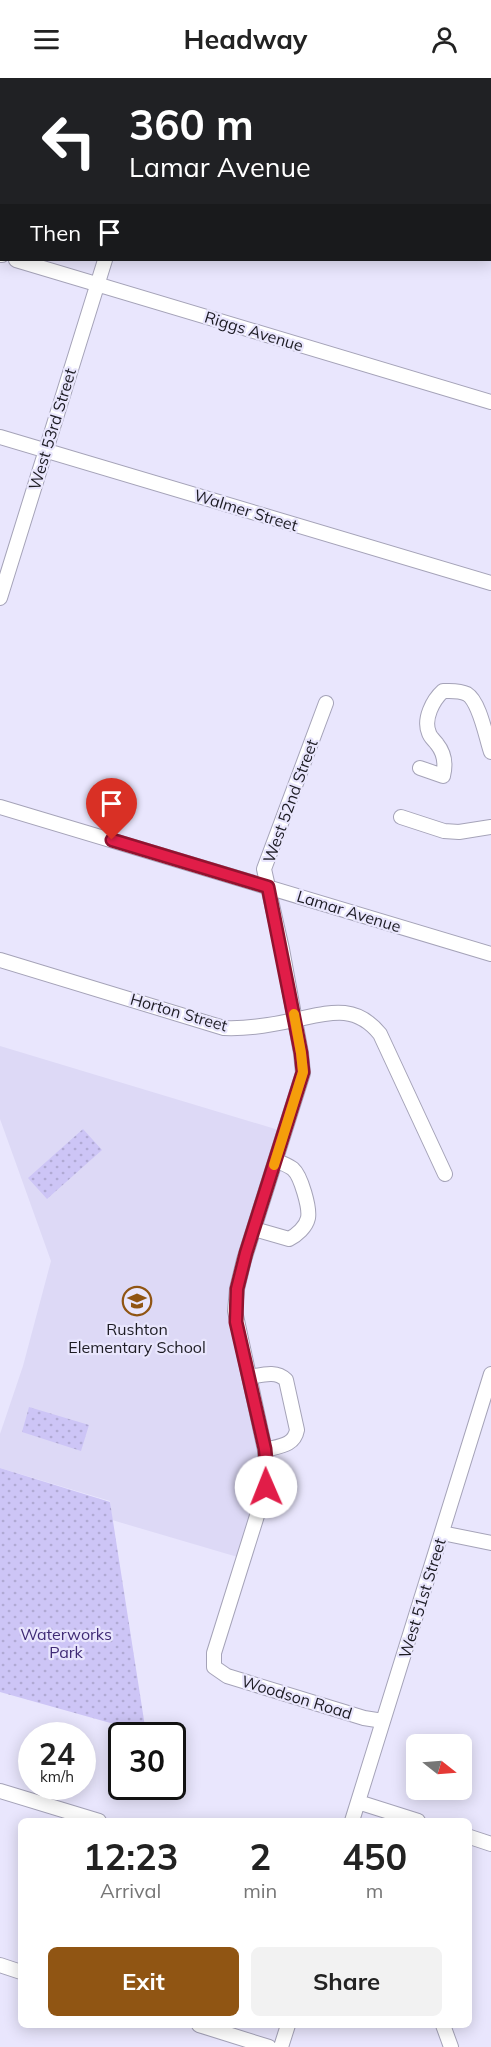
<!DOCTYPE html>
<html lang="en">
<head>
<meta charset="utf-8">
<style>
	:root { --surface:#fff; --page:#f2f2f2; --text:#222; --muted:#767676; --accent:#905513 }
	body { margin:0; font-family:Mulish,sans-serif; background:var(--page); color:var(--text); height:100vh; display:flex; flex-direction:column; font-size:22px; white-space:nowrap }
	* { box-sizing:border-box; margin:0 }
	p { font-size:20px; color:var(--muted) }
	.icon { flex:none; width:33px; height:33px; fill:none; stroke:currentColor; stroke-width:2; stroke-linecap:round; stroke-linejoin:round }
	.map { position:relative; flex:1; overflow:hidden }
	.drawer { position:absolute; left:18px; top:1740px; width:454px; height:210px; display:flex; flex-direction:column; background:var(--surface); border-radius:9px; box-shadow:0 3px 15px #0003 }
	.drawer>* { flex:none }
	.hud { position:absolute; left:0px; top:0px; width:492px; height:183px; box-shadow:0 3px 15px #0003; background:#202124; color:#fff; overflow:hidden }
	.needle { width:39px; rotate:107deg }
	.buttons { position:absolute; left:406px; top:1656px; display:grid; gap:12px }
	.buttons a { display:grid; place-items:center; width:66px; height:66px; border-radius:9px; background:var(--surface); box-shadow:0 3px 15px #0003; font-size:30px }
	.speed { position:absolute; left:18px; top:1644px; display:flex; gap:12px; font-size:30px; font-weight:700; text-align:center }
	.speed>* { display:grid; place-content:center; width:78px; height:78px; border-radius:50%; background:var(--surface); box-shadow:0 3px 15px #0003; line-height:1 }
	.speed small { font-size:15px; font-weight:400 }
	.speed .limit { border:3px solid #111; border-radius:9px; background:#fff; color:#111 }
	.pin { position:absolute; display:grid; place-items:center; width:51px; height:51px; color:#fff; margin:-62px -26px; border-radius:50% 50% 50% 0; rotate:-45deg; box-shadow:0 0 6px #0007 }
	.pin .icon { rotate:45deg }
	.me { position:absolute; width:66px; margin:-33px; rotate:359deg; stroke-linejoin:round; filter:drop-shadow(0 0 4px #0008) }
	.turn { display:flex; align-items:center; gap:21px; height:126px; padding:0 30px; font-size:27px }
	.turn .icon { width:78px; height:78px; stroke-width:2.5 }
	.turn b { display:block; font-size:42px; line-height:51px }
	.then { display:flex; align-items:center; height:57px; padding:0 30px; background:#0003; gap:12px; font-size:22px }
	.eta { display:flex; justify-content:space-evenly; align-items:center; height:102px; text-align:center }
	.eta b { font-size:36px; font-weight:700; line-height:42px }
	.cta { display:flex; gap:12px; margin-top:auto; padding:12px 30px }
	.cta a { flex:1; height:69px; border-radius:9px; background:var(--accent); color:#fff; font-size:24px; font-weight:700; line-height:69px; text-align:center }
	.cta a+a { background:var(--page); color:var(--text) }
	header { display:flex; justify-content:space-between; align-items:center; height:78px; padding:0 30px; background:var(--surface); font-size:27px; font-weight:700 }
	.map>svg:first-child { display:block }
	.built { fill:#ddd9f6 }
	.park { fill:url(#park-dots) }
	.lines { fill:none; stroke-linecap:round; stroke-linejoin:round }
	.minor-casing { stroke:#a5a3b8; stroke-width:16 }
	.minor { stroke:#fff; stroke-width:14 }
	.route-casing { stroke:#92132f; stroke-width:15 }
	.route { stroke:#e11d48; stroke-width:10 }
	.slow { stroke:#f59e0b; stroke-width:10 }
	.labels { text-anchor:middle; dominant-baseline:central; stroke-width:4.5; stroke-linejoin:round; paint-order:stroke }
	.street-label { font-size:16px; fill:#1d1c24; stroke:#e9e6fd }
	.poi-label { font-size:16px; fill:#1d1c24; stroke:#e9e6fd }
	.park-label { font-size:16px; fill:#3f2a75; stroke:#e9e6fd }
</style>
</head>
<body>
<header><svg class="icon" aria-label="menu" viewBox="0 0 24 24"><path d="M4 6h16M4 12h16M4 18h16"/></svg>Headway<svg class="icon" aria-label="person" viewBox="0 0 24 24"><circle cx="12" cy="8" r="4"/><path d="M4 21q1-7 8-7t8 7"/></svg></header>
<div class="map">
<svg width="491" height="1969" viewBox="0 0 491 1969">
	<defs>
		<pattern id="park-dots" width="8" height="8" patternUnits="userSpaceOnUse" patternTransform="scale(1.5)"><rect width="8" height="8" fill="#cdc5f6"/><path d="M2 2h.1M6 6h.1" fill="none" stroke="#b0a9d3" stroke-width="1.8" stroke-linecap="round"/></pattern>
	</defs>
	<rect width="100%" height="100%" fill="#e9e6fd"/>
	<!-- built -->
	<path class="built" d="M 0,968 L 282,1053 L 233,1212 L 263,1395 L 241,1480 L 112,1442 L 110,1423 L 0,1390 L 0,1356 L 23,1288 L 51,1183 L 0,1041 Z"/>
	<!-- park -->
	<path class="park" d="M 83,1051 L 102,1072 L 47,1121 L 28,1100 Z
		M 29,1329 L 89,1347 L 81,1373 L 22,1354 Z
		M 0,1390 L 110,1424 L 146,1655 L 0,1614 Z"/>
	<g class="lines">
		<!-- minor casing -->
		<g class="minor-casing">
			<path id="minor" d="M 239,0 L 239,2
				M 0,177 L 2,177
				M 16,182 L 491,324
				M 0,359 L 491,505
				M 0,520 L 105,182
				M 326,625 L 264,791 L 282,871 L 301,975 L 303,995 L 244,1182 L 237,1211 L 235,1233 L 265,1372 L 266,1409 L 214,1575 L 214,1589 L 227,1598 L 364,1640 L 383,1643
				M 420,690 L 443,698 C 446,686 445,676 437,666 C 435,663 430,659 429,655 C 423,641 433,622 443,613 C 451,613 459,612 467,616 C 480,624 486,660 491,674
				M 0,729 L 491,876
				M 401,739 L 444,753 L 459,754 L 491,749
				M 0,882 L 224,950 C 247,951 272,947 294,942 C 328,935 355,925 380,956 L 445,1096
				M 254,1151 L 289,1161 C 297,1157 306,1149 308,1140 C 310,1130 301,1098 293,1091 C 288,1087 281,1085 276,1082
				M 250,1299 C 262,1297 276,1292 286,1302 L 297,1352 C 294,1368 279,1368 265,1372
				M 442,1455 L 491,1465
				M 0,1713 L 99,1743
				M 358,1724 L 418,1743
				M 352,1743 L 491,1296
				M 470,1759 L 491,1766
				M 0,1887 L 21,1894
				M 199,1947 L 269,1969
				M 443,1947 L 451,1969
				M 281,1969 L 288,1947"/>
		</g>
		<!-- minor -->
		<use href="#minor" class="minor"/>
	</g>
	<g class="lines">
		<!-- route casing -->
		<g class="route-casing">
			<path id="route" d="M 112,762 L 268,809 L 301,975 L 303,994 L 246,1175 L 237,1211 L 236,1244 L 265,1371 L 267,1394 L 266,1409"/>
		</g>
		<!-- route -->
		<use href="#route" class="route"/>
		<!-- slow -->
		<path class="slow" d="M 274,1087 L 303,994 L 301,975 L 294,936"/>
	</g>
	<!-- icons -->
	<defs>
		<g id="school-ring" transform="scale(1.5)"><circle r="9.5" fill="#e9e6fd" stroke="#905513" stroke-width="1.5"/><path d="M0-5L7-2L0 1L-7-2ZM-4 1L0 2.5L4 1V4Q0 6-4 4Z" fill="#905513"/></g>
	</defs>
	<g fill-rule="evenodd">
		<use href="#school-ring" x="137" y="1223"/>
	</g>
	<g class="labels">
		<!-- street labels -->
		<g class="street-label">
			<text transform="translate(254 253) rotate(17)">Riggs Avenue</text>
			<text transform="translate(52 351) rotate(-73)">West 53rd Street</text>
			<text transform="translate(246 432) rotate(17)">Walmer Street</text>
			<text transform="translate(290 723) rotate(-70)">West 52nd Street</text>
			<text transform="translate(349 833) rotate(17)">Lamar Avenue</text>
			<text transform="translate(179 934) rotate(16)">Horton Street</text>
			<text transform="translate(422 1520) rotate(-73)">West 51st Street</text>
			<text transform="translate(297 1619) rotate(17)">Woodson Road</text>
		</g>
		<!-- poi labels -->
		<g class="poi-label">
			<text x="137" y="1251">Rushton<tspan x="137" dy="18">Elementary School</tspan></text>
		</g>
		<!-- park labels -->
		<g class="park-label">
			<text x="66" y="1556">Waterworks<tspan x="66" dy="18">Park</tspan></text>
		</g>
	</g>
</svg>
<div class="buttons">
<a><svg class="needle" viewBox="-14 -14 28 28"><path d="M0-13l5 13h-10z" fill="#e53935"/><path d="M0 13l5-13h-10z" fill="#767676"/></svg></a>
</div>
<div class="speed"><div>24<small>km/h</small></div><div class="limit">30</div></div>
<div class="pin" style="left:112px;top:762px;background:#d93025"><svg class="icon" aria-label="arrive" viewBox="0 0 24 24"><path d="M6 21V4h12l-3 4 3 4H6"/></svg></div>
<svg class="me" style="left:266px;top:1409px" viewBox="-20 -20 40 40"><circle r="19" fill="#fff"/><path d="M0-13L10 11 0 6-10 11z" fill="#e11d48"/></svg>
<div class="hud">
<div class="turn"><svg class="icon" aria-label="left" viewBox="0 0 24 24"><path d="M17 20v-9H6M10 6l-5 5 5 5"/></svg><div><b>360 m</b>Lamar Avenue</div></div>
<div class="then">Then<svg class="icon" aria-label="arrive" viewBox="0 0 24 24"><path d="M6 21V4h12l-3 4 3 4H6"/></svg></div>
</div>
<section class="drawer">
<div class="eta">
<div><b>12:23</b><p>Arrival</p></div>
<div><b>2</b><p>min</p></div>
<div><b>450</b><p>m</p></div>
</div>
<div class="cta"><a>Exit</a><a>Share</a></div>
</section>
</div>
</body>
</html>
